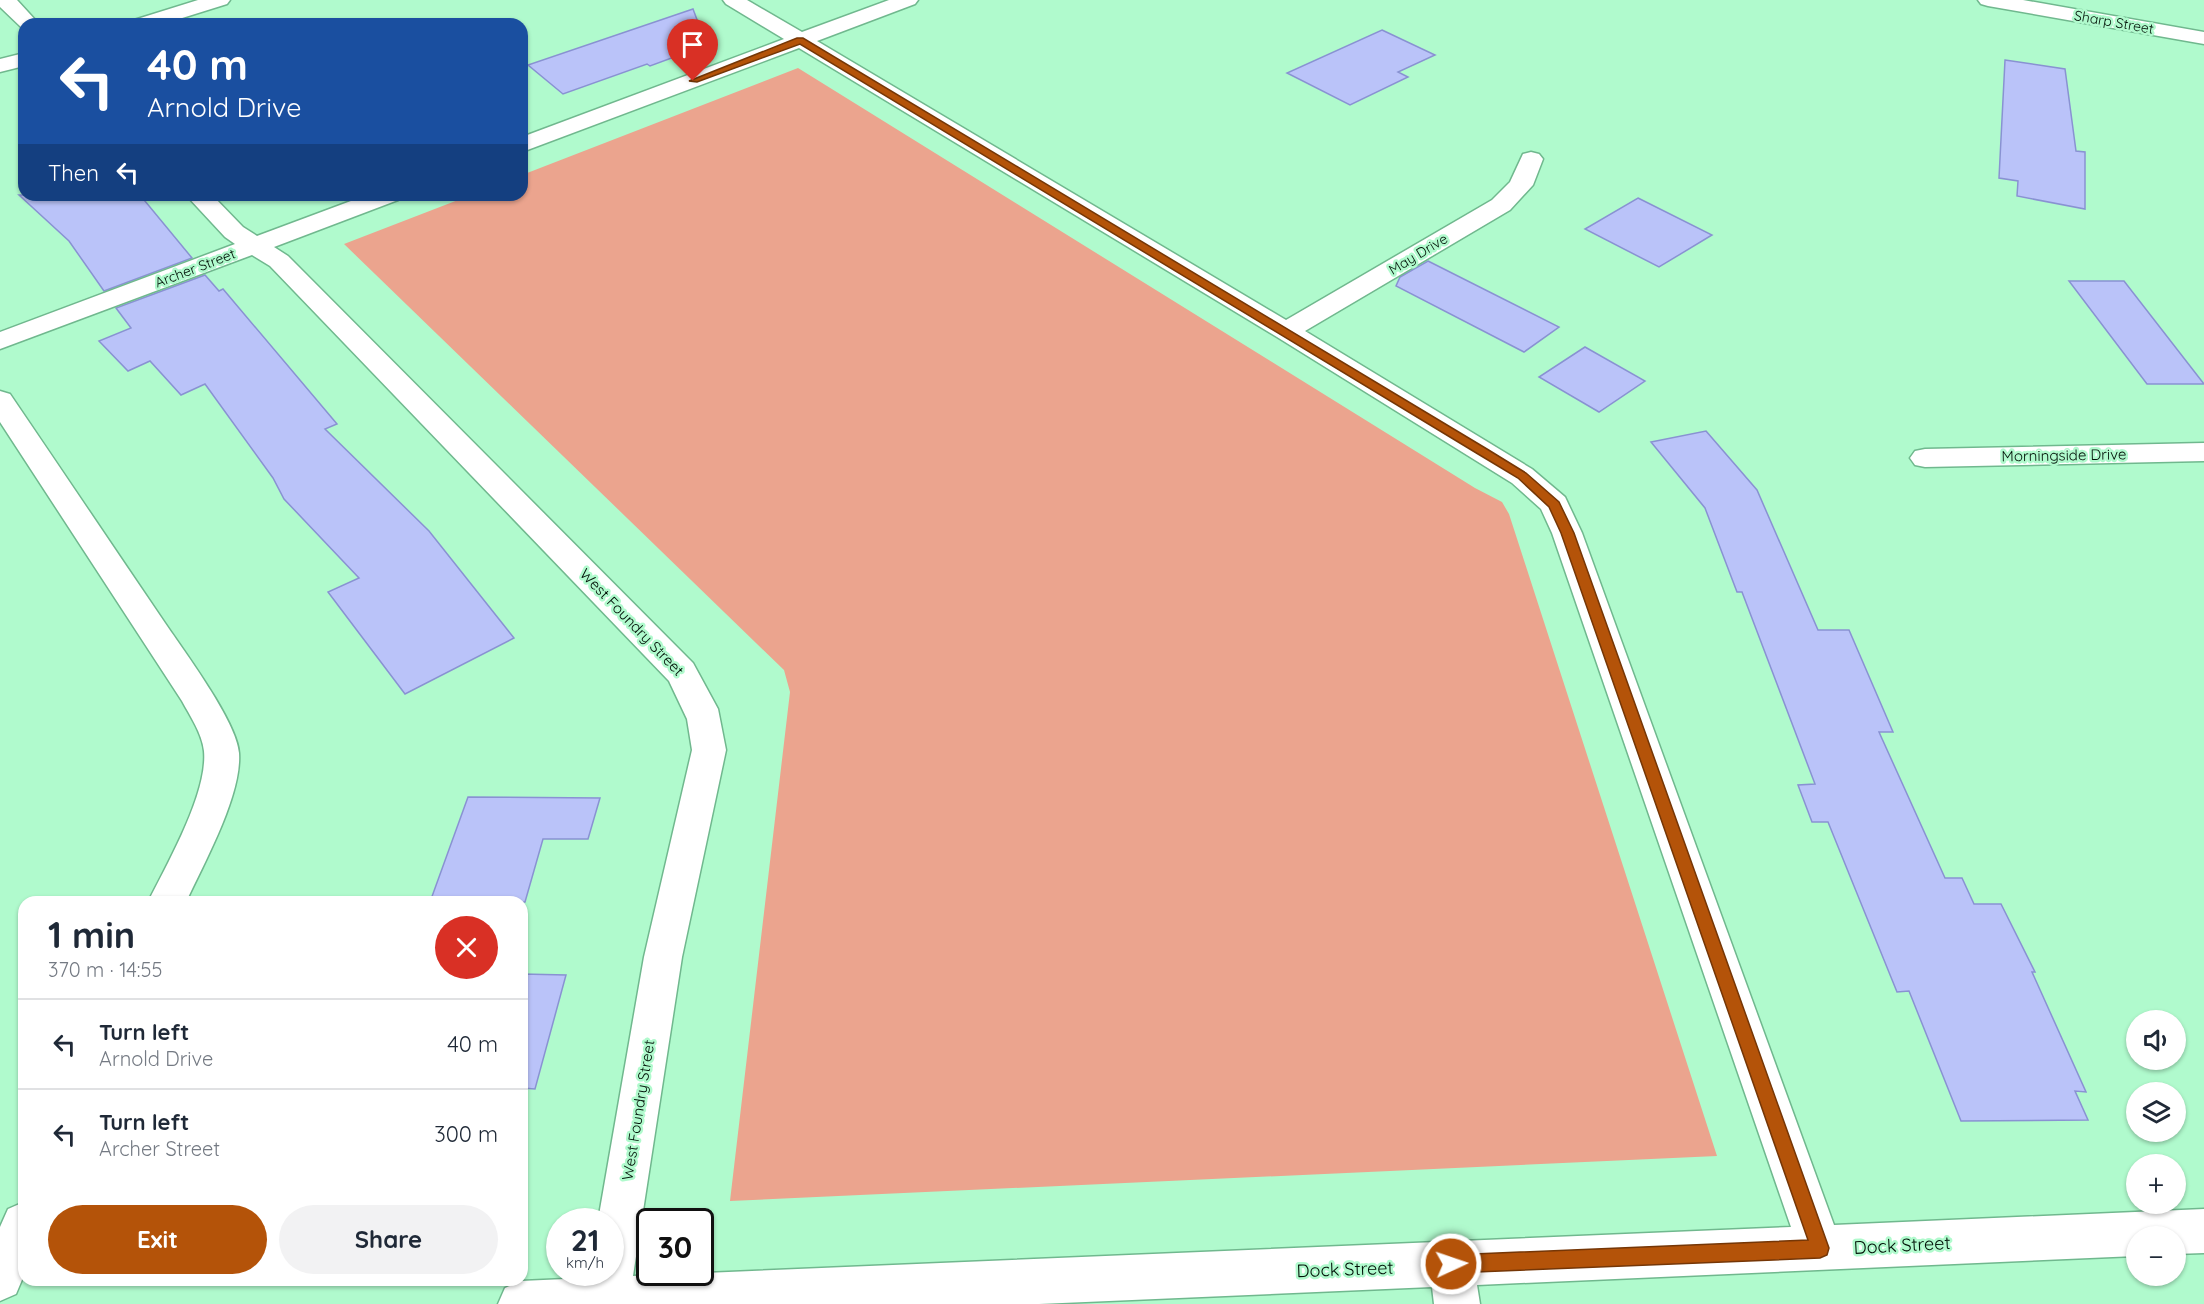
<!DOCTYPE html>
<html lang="en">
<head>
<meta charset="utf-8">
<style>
	:root { --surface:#fff; --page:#f2f2f3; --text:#1f2937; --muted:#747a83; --line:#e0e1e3; --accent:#b45309 }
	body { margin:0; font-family:Quicksand,sans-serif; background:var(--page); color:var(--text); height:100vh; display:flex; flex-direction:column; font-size:22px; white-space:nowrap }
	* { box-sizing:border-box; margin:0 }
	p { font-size:20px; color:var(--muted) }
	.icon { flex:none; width:33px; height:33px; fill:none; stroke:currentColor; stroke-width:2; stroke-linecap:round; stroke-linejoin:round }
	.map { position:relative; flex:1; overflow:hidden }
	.drawer { position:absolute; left:18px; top:896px; width:510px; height:390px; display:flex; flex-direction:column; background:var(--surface); border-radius:18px; box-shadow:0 2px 4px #0004 }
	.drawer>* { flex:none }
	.top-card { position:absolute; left:18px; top:18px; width:510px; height:183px; border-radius:18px; box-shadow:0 2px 4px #0004; background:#1a4fa0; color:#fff; overflow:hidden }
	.fabs { position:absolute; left:2126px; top:1010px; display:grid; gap:12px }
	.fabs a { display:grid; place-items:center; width:60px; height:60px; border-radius:50%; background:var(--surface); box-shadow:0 2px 4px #0004; font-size:30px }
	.speed { position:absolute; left:546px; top:1208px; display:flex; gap:12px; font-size:30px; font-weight:700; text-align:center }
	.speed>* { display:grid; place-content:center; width:78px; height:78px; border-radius:50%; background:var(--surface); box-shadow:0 2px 4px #0004; line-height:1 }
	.speed small { font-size:15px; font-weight:400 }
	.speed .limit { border:3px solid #111; border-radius:9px; background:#fff; color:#111 }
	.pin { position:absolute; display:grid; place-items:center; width:51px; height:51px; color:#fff; margin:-62px -26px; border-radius:50% 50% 50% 0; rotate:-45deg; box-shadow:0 0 6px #0007 }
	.pin .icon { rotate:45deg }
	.me { position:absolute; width:66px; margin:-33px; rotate:87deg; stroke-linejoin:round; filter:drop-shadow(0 0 4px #0008) }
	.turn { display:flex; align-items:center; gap:21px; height:126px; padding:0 30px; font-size:27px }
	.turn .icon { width:78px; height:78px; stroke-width:2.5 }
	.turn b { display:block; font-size:42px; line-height:51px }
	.then { display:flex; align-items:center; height:57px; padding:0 30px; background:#0003; gap:12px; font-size:22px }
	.round { display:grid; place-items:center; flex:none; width:63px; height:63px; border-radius:32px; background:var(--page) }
	.headline { display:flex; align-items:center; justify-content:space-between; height:102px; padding:0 30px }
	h1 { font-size:36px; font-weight:700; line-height:45px }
	.action { display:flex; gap:12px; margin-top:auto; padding:12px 30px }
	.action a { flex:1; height:69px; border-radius:36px; background:var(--accent); color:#fff; font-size:24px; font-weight:700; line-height:69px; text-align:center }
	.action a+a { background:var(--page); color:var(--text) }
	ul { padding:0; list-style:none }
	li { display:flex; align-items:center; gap:18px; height:90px; padding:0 30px; border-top:2px solid var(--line) }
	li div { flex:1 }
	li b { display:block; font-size:22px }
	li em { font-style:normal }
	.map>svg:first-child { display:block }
	.green { fill:#eba48e }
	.building { fill:#bac3f9; stroke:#8992d2; stroke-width:1.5 }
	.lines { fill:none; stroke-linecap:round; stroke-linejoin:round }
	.minor-casing { stroke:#70b88e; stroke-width:3 }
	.minor { fill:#fff; fill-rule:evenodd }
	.route { fill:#b45309; stroke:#753606; stroke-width:1.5 }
	.labels { text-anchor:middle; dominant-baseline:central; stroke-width:5; stroke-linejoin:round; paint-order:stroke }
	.far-street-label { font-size:14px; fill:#001006; stroke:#b0facd }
	.street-label { font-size:15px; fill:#001006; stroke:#b0facd }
	.near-street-label { font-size:18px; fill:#001006; stroke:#b0facd }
</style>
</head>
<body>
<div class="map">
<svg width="2204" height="1304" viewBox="0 0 2204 1304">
	<rect width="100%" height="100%" fill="#b0facd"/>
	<!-- green -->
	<path class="green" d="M 798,68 L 1475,488 L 1502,502 L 1509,514 L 1717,1156 L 730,1201 L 790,692 L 784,670 L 344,244 L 471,195 L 522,195 L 522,175 Z"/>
	<!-- building -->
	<path class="building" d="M 693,9 L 702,33 L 715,42 L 650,66 L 647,64 L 563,94 L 528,65 Z
		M 1382,30 L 1435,55 L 1398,72 L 1408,77 L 1350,105 L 1287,73 Z
		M 2005,60 L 2065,69 L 2076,151 L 2085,152 L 2085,209 L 2017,196 L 2018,181 L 1999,178 Z
		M 19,195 L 140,195 L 192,258 L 104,291 L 69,241 Z
		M 1638,198 L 1712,235 L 1659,267 L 1585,229 Z
		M 1428,261 L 1559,327 L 1524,352 L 1396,286 L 1400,277 Z
		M 205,275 L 219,291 L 223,289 L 337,424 L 325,429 L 429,531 L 514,638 L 405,694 L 328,592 L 359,578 L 284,499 L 273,478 L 205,384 L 181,395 L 150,361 L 128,371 L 99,341 L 131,328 L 116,308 Z
		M 2069,281 L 2124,281 L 2204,384 L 2147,384 Z
		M 1585,347 L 1645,381 L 1599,412 L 1539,377 Z
		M 1706,431 L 1757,490 L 1818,630 L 1849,630 L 1893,732 L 1879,732 L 1945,878 L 1962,878 L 1974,904 L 2001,904 L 2035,972 L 2032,972 L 2086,1092 L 2075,1091 L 2088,1120 L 1961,1121 L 1909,991 L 1897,992 L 1828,822 L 1812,822 L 1798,785 L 1815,784 L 1742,592 L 1737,592 L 1705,508 L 1651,442 Z
		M 468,797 L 600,798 L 588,839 L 543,839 L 525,902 L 430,902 Z
		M 522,974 L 566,975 L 535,1089 L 522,1088 Z"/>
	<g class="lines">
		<!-- minor casing -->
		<g class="minor-casing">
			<path id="minor" d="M 0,0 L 17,0 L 39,24 L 24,24 L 24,29 L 22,28 L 0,7 Z
				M 198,0 L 230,0 L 227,4 L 163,24 L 131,24 L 134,20 Z
				M 723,0 L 747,0 L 802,32 L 889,0 L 918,0 L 915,4 L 817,41 L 1286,320 L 1492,200 L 1510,182 L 1523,154 L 1531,152 L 1539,154 L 1543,159 L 1533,185 L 1510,210 L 1305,331 L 1532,469 L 1565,497 L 1582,533 L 1834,1225 L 2204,1209 L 2204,1253 L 2175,1254 L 2175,1236 L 2136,1236 L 2136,1256 L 1477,1285 L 1480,1304 L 1434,1304 L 1432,1287 L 1039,1304 L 498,1304 L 505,1288 L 521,1281 L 588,1278 L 589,1272 L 610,1272 L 610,1221 L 598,1221 L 644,957 L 692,750 L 687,719 L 669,681 L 270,266 L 252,255 L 0,349 L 0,332 L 235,244 L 225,237 L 186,195 L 212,195 L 243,227 L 257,236 L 367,195 L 401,195 L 398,200 L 274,247 L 288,256 L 693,663 L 718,709 L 726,750 L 682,957 L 633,1276 L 1791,1227 L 1552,533 L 1541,509 L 1512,483 L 1277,337 L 799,48 L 522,152 L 522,137 L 784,39 L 726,4 Z
				M 1978,0 L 2023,0 L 2204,32 L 2204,44 L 1988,6 L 1981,4 Z
				M 24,53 L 24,66 L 0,72 L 0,59 Z
				M 0,391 L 10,394 C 62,470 113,547 165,623 C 184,651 237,722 239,753 C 242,795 204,863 186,902 L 148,902 C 167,864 208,793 204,751 C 202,733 190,716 182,701 L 0,422 Z
				M 2204,443 L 2204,461 L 1925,467 L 1915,465 L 1910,458 L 1915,451 L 1925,449 Z
				M 24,1202 L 24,1275 L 16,1294 L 0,1301 L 0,1227 L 8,1209 Z"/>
		</g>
		<!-- minor -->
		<use href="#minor" class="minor"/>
	</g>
	<!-- route -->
	<path class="route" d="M 797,38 L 803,38 L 1487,449 L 1526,473 L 1559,502 L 1574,533 L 1829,1248 L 1827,1255 L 1820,1258 L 1451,1273 L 1445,1271 L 1442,1264 L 1445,1258 L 1451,1255 L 1808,1240 L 1561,533 L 1549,507 L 1518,478 L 1478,454 L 800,44 L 697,82 L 689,81 Z"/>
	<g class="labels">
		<!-- far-street labels -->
		<g class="far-street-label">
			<text transform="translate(2114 22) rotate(10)">Sharp Street</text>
			<text transform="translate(1418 254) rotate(-31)">May Drive</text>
			<text transform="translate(195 268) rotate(-21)">Archer Street</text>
		</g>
		<!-- street labels -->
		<g class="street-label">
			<text transform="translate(2064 455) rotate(-1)">Morningside Drive</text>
			<text transform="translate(632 622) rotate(46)">West Foundry Street</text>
			<text transform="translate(638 1110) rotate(-81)">West Foundry Street</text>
		</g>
		<!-- near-street labels -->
		<g class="near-street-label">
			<text transform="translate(1902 1245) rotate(-3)">Dock Street</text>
			<text transform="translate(1345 1269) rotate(-2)">Dock Street</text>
		</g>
	</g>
</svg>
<div class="fabs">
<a><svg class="icon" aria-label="sound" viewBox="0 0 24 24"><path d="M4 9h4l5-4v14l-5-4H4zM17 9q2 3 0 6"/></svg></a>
<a><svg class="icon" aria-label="layers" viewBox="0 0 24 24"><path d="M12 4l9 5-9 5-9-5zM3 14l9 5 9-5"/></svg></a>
<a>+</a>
<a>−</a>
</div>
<div class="speed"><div>21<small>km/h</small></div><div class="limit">30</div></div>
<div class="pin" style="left:693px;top:81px;background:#d93025"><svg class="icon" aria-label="arrive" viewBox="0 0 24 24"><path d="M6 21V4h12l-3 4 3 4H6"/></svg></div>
<svg class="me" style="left:1451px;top:1264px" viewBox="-20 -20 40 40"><circle r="17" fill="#b45309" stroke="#fff" stroke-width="3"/><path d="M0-11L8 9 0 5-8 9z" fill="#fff"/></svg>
<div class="top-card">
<div class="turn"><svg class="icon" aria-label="left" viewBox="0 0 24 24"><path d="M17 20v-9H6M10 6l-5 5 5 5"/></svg><div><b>40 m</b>Arnold Drive</div></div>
<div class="then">Then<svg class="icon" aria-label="left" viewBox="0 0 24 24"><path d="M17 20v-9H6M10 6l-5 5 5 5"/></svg></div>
</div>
<section class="drawer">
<div class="headline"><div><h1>1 min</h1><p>370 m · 14:55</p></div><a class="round" style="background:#d93025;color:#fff"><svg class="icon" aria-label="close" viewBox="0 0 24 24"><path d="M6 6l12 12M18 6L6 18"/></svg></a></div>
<ul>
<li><svg class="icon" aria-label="left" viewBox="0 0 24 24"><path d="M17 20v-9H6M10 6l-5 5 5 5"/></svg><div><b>Turn left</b><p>Arnold Drive</p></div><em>40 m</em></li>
<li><svg class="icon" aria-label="left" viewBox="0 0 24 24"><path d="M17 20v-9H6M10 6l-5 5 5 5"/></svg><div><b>Turn left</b><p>Archer Street</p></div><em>300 m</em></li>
</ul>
<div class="action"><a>Exit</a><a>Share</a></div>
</section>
</div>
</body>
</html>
